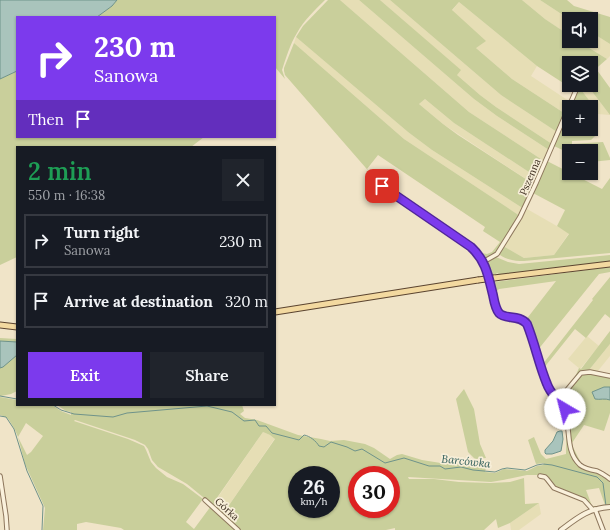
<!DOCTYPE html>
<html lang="en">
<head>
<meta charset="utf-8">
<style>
	:root { --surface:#171b24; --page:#20242c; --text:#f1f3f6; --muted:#9ea1a6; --line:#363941; --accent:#7c3aed }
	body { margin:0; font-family:Lora,serif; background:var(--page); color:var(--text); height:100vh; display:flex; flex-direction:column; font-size:15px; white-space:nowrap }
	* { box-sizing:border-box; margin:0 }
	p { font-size:13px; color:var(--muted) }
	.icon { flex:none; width:22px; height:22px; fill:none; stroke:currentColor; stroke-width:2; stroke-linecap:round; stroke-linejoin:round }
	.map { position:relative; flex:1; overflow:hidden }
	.drawer { position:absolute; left:16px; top:146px; width:260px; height:260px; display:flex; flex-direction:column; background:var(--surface); border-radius:0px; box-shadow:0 1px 3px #0004 }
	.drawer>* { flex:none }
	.top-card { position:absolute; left:16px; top:16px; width:260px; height:122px; border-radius:0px; box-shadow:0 1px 3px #0004; background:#7c3aed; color:#fff; overflow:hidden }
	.fabs { position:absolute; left:562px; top:12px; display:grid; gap:8px }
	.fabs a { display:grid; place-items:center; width:36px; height:36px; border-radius:0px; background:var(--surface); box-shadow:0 1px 3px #0004; font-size:20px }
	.speed { position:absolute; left:288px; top:466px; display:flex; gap:8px; font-size:20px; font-weight:700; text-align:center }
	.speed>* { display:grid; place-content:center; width:52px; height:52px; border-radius:50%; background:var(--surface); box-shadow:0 1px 3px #0004; line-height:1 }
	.speed small { font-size:10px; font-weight:400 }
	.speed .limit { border:6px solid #d22; background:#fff; color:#111 }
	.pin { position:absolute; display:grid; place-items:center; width:34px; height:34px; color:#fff; margin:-17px; border-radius:8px; box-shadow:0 2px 6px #0006 }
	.me { position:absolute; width:44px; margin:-22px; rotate:323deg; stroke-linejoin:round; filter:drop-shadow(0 0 3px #0008) }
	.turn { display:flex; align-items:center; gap:14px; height:84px; padding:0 12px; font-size:18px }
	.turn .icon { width:52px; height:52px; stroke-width:2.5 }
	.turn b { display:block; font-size:28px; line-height:34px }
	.then { display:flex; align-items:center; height:38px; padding:0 12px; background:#0003; gap:8px; font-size:15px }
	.round { display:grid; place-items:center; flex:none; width:42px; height:42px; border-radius:0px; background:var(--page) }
	.summary { display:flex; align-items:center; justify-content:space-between; height:68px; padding:0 12px }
	h1 { font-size:24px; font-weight:600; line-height:30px; color:#1e9e55 }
	.action { display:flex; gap:8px; margin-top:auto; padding:8px 12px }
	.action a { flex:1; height:46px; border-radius:0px; background:var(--accent); color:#fff; font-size:16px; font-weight:600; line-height:46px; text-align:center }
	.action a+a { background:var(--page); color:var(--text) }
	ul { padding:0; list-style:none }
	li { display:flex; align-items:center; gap:12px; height:54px; margin:0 8px 6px; padding:0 4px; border:2px solid var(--line); border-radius:0px }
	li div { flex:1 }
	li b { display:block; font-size:15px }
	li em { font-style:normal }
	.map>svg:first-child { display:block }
	.farmland { fill:#e6deb5 }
	.green { fill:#c9cf9b; fill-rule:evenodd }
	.water { fill:#a9c4bc; stroke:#6f938a }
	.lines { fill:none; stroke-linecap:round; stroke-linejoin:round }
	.stream { stroke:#6f938a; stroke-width:1 }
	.minor-casing { stroke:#8d765c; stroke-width:5.5 }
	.tertiary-casing { stroke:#8d765c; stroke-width:6 }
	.primary-casing { stroke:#5b4430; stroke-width:7 }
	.minor { stroke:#faf1dc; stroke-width:3.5 }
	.tertiary { stroke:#faf1dc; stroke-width:4 }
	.primary { stroke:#f3d9a0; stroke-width:5 }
	.primary-bridge-casing { stroke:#5b4430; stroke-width:7; stroke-linecap:butt }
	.primary-bridge { stroke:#f3d9a0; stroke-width:5 }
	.route-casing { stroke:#51269a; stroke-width:10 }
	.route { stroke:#7c3aed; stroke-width:7 }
	.labels { text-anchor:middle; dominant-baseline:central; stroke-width:3.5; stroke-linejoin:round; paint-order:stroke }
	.street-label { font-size:10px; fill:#3d2e20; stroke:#f7eed8 }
	.water-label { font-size:11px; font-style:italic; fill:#2f5d5a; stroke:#f7eed8 }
</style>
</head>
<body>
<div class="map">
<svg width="610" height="530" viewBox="0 0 610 530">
	<rect width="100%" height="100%" fill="#f0e4c8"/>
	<!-- farmland -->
	<path class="farmland" d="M 340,0 L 359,0 L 474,99 L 497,116 L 549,150 L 544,161 L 469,112 Z
		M 380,0 L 390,0 L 501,95 L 557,132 L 552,144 L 496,107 L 480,95 L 456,74 L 460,70 Z
		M 522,0 L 540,0 L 569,19 L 569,35 L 545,19 Z
		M 459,2 L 537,66 L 531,76 L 569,101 L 564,113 L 512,79 L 475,47 L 485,41 L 452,11 Z
		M 591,32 L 610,44 L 610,56 L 607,59 L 578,41 L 591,41 Z
		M 296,37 L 408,132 L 432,150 L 524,209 L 520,216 L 404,139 L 294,43 Z
		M 581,85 L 587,85 L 610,115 L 598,114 L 598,112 L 579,87 Z
		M 425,99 L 454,123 L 538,178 L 535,185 L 443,124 L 419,104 Z
		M 527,209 L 569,233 L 554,255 L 524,258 L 503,246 L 517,227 Z
		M 587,336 L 599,346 L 580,369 L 568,359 Z
		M 610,344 L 610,356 L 597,372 L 589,370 Z
		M 263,432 L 270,435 L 275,438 L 225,511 L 214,503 Z
		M 539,503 L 541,514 L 519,530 L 511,530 L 510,523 Z"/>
	<!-- green -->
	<path class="green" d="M 117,0 L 325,0 C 315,10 304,20 297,33 C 290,44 286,58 282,70 L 285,79 L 275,67 L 275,17 L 97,17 L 112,6 Z
		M 328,0 L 340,0 L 469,112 L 544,161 L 538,178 L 454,123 L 425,99 L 419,104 L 443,124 L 458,135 L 535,185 L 524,209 L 432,150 L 408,132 L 296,37 L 303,26 Z
		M 359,0 L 380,0 L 461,70 L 457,75 L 480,95 L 496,107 L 552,144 L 549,150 L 497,116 L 474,99 Z
		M 390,0 L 522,0 L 545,19 L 569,35 L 569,41 L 578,41 L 607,59 L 591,73 L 591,63 L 569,63 L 569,85 L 578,85 L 574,90 L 537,66 L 459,2 L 452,10 L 486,41 L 476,48 L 512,79 L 564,113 L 557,132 L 501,95 Z
		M 540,0 L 567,0 L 574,6 L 610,17 L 610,44 L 591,32 L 591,19 L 569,19 Z
		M 294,43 L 404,139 L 520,216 C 512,229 499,254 485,259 L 475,249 L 475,248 L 482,253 L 487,254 L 492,252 L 500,242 L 483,231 L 485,227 L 378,155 L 367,169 L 388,188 L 387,189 L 372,175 L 285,75 L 284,71 L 284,68 Z
		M 597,70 L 610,88 L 610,115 L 587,85 L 591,85 L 591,75 Z
		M 17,71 L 17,137 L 204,137 L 191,147 L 17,147 L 17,257 L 0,265 L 0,79 Z
		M 579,87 L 598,112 L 595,129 L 598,130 L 597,134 L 591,140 L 572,141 L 572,144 L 603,142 L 610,158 L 610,160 L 591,162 L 591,151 L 569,151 L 569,153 L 554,146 L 547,161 L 602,189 L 610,178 L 610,253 L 524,261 C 516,261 507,260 500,255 C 500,245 513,232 518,223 C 521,218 523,213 526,209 L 517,227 L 503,246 L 524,258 L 554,255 L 569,234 L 557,226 L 565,210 L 533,193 L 569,108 L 569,129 L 591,129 L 591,107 L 569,107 L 577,90 Z
		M 610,255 L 610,261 L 502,274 L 499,274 L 497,273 L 496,274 L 492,275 L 494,282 L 610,267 L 610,272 L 599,274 L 537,351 L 540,360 L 539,360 L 530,330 L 531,329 L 531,327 L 529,327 L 525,321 L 556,281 L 499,289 L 496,292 L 499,304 L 496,304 L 487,265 L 487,263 L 496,257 L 508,262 L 519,264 Z
		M 610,277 L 610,318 L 605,314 L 586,338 L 575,329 L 543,369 L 542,365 L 593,300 L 592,299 Z
		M 610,331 L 610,344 L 589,370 L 582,372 L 569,385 L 575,377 L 579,368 L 581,369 Z
		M 0,338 L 17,339 L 17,391 L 11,394 L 1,396 L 0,396 Z
		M 589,373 L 610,377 L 610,387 L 604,387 L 592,392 L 595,399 L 606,398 L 610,400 L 610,413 L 604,431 L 584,425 L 572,443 L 573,447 L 580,461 L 579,461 L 571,448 L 566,411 L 565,395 L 567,392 L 580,375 Z
		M 464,389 L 474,409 L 480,444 L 486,458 L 475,459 L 468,452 L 456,399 Z
		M 0,397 L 17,400 L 17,405 L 52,405 L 61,411 L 71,415 L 71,412 L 66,411 L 57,405 L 242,405 L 244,411 L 240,414 L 245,418 L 257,420 L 298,435 L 321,439 L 330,441 L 344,440 L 365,444 L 374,448 L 390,459 L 397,455 L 402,454 L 422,460 L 447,464 L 476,463 L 479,464 L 486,468 L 485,472 L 495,473 L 504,469 L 527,471 L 537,466 L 543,465 L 544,463 L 536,464 L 528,440 L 534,437 L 541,454 L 546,459 L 566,454 C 566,441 568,426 562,413 L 564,413 L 566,421 L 567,440 L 579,466 L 598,473 L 610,480 L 610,505 L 605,505 L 599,488 L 586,490 L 592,506 L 603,506 L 594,508 L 590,504 L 556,488 L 542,475 L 527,475 L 503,480 L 491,482 L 408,477 L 409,479 L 434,479 L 459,482 L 490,483 L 510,482 L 524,478 L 525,504 L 539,503 L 510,523 L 498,528 L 496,519 L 484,530 L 395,530 L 395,528 L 386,530 L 239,530 L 220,511 L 187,484 L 158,467 L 152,460 L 148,449 L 145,445 L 135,440 L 75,420 L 74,421 L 128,439 L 144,446 L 146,450 L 151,462 L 156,468 L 167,477 L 183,484 L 203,499 L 186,522 L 194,529 L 211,506 L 236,530 L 124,530 L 121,528 L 86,522 L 77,524 L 77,530 L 43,530 L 45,508 L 25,464 L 18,437 L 15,430 L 9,420 L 6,417 L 0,415 ZM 26,423 L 43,436 L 31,452 L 27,455 L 18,437 ZM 263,432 L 270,435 L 275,439 L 225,511 L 214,502 ZM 297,475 L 331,475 L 331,509 L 297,509 ZM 357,475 L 391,475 L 391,509 L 357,509 Z"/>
	<!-- water -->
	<path class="water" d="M 0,0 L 117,0 L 112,6 L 97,17 L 17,17 L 17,71 L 0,79 Z
		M 0,341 L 17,342 L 17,355 L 3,367 L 0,368 Z
		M 604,387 L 610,387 L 610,400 C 605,398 600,400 595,399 L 592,392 Z
		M 560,431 L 562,431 L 563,439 L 561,451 L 552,454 L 546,454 L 545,453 L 545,450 L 553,441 L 557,432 Z"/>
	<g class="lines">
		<!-- stream -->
		<path class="stream" d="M 0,396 L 17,399
			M 53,405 L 61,410 L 74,414 L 113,417 L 127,413 L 207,406 L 232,412 L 244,421 L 255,420 L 259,426 L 266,426 L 272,433 L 299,440 L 304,435 C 310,436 316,441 319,446 L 324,447 L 331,442 L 347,447 L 355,451 L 362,449 L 385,463 L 404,458 L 429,466 L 440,466 L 445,469 L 461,467 L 473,470 L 495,472 L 502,469 L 507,468 L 525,470 L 537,465 L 543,464 L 552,465 L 597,477 L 603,483 L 606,506
			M 0,416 L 6,417 L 14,429 L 27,471 L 43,506 L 42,530"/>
		<!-- minor casing -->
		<g class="minor-casing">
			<path id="minor" d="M 382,186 L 471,247 C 486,261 488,275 493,295 C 494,300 495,308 499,313 C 505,320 519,314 527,324 C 535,344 538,366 547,385 C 552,395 561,402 565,413 C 571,430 565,451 580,465 C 585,469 591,470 597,471 C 602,473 606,476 610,479
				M 483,262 L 497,254 L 520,217 L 536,183 L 577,88
				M 564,410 L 565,407 L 564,396 L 566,391 L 581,373 L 590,372 L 610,376
				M 0,476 L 6,516 L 7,530
				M 540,476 L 545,477 L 547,479 L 554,488 L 584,500 L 593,510
				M 205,500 L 238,530
				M 595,509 L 603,530"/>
		</g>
		<!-- tertiary casing -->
		<g class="tertiary-casing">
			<path id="tertiary" d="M 561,530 C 577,518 589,508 610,507"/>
		</g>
		<!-- primary casing -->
		<g class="primary-casing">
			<path id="primary" d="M 494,278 L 610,264
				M 275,312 L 478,280
				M 0,325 L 17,327"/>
		</g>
		<!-- minor -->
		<use href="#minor" class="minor"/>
		<!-- tertiary -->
		<use href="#tertiary" class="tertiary"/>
		<!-- primary -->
		<use href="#primary" class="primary"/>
		<!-- primary-bridge casing -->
		<g class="primary-bridge-casing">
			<path id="primary-bridge" d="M 478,280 L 494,278"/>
		</g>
		<!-- primary-bridge -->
		<use href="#primary-bridge" class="primary-bridge"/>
	</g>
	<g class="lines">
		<!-- route casing -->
		<g class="route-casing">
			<path id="route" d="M 382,186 L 471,247 C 486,261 488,275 493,295 C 494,300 495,308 499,313 C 505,320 519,314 527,324 C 535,344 539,365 547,384 C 550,393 559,401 564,410 L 565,409"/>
		</g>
		<!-- route -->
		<use href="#route" class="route"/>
	</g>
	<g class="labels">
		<!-- street labels -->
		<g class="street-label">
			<text transform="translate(530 177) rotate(-67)">Pszenna</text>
			<text transform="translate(227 509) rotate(42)">Górka</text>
		</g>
		<!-- water labels -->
		<g class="water-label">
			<text transform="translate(466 461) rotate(6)">Barcówka</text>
		</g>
	</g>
</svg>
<div class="fabs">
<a><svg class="icon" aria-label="sound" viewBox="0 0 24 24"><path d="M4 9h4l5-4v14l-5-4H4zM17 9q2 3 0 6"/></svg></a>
<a><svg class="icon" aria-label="layers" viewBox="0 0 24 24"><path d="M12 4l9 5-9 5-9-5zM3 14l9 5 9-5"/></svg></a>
<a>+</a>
<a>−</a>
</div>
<div class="speed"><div>26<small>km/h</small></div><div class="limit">30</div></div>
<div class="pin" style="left:382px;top:186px;background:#d93025"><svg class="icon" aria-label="arrive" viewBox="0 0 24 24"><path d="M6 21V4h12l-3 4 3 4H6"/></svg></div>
<svg class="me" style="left:565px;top:409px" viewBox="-20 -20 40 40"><circle r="19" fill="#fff"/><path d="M0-13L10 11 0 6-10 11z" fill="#7c3aed"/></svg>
<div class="top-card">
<div class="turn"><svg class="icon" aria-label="right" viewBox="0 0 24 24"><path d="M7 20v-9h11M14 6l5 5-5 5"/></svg><div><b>230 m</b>Sanowa</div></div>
<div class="then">Then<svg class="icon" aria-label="arrive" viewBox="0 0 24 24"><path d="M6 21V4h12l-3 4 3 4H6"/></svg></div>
</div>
<section class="drawer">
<div class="summary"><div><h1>2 min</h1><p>550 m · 16:38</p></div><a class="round"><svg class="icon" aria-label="close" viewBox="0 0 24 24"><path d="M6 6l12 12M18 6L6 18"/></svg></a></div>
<ul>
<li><svg class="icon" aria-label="right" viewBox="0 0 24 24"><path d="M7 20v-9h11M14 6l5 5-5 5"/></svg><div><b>Turn right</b><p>Sanowa</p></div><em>230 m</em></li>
<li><svg class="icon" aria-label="arrive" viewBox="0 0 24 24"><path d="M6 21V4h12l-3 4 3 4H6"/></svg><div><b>Arrive at destination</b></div><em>320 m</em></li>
</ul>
<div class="action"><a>Exit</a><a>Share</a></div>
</section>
</div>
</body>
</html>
